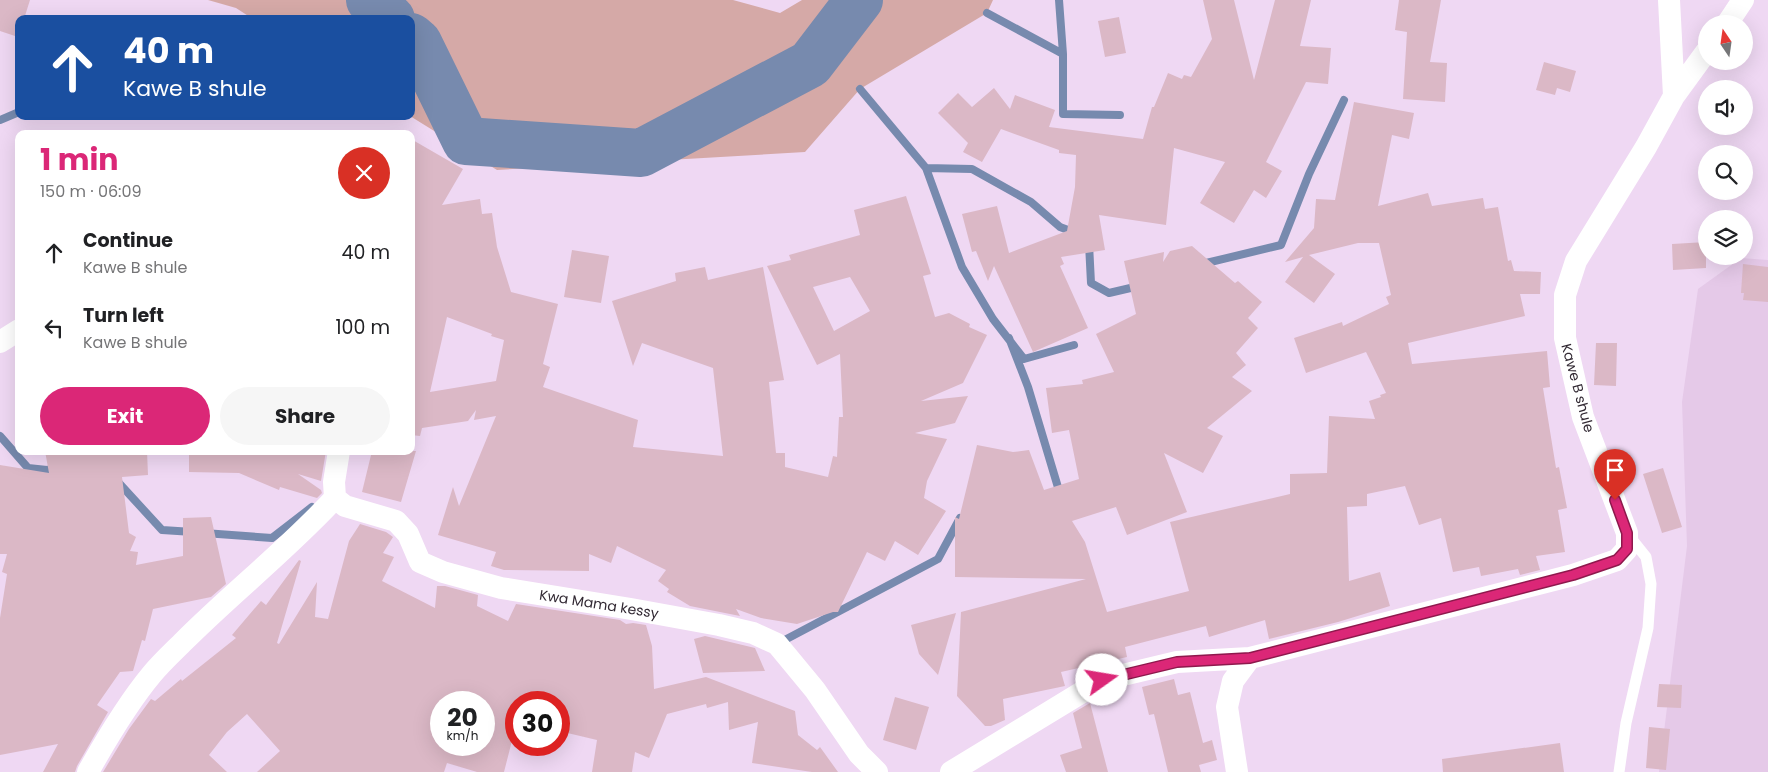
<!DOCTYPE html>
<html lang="en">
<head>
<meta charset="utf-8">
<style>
	:root { --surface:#fff; --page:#f6f6f6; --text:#202124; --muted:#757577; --accent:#db2777 }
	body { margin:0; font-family:Poppins,sans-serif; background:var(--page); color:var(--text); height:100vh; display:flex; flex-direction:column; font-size:19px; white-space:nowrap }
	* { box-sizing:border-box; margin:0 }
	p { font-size:16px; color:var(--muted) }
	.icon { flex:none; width:28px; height:28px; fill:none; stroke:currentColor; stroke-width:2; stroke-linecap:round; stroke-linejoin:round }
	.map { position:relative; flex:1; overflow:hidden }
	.side { position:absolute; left:15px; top:130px; width:400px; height:325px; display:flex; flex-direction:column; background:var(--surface); border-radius:10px; box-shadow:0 5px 20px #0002 }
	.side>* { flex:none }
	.hud { position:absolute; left:15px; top:15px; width:400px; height:105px; border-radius:10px; box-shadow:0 5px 20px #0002; background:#1a4fa0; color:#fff; overflow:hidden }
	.needle { width:32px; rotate:347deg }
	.fabs { position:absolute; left:1698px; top:15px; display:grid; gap:10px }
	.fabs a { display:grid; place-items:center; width:55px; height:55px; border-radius:50%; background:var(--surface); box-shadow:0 5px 20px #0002; font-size:25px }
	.speed { position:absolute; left:430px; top:691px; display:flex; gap:10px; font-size:25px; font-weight:700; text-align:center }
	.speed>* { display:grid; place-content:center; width:65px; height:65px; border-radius:50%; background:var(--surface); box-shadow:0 5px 20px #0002; line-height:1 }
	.speed small { font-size:12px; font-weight:400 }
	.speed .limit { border:8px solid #d22; background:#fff; color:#111 }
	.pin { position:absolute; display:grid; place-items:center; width:42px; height:42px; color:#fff; margin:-51px -21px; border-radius:50% 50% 50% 0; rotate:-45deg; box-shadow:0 0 5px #0007 }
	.pin .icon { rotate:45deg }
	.me { position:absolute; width:55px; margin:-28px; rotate:77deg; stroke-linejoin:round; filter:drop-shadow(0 0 4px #0008) }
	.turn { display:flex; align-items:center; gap:18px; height:105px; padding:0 25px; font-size:22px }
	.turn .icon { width:65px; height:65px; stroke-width:2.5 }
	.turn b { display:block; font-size:35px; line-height:42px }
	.round { display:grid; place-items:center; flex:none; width:52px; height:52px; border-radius:26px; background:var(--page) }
	.summary { display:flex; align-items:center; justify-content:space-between; height:85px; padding:0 25px }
	h1 { font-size:30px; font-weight:700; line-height:38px; color:var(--accent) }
	.primary-button { display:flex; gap:10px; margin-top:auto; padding:10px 25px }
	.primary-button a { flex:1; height:58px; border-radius:30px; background:var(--accent); color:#fff; font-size:20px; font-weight:700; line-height:58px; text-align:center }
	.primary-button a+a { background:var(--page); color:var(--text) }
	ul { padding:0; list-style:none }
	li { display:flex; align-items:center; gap:15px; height:75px; padding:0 25px }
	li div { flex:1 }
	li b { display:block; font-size:19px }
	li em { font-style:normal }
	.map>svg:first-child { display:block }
	.built { fill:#e5c9e8 }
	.green { fill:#d5a9a7 }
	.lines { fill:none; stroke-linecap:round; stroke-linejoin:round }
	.stream { stroke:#778aae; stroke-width:8 }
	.river { stroke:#778aae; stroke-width:48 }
	.building { fill:#dbb8c6; fill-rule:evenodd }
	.service { stroke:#fff; stroke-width:11 }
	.minor { stroke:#fff; stroke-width:22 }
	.route-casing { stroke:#8e194d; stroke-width:12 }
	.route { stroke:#db2777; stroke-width:9 }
	.labels { text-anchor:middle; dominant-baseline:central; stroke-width:5; stroke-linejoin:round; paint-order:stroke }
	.street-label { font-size:14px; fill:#322933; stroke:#fff }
</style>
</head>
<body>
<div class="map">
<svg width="1768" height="772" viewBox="0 0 1768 772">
	<rect width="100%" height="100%" fill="#efd8f3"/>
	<!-- built -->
	<path class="built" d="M 1741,258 L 1768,260 L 1768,772 L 1659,772 L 1687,546 L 1682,402 L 1698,289 Z"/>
	<!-- green -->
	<path class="green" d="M 208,0 L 733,0 L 780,13 L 802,0 L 993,0 L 987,13 L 860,89 L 805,152 L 497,170 L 410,116 L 411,19 L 253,19 L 236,8 Z"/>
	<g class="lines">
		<!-- stream -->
		<path class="stream" d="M 1059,0 L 1063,54
			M 987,13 L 1063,54 L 1063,114 L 1120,115
			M 860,89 L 926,168 L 972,169 L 1031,202 L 1060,227 L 1076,233
			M 0,120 L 19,112
			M 926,168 L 962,267 L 993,319 L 1024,359 L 1074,345
			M 1089,244 L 1091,283 L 1109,293 L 1139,286
			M 1202,264 L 1281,245 L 1309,174 L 1344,100
			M 1009,338 L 1028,387 L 1060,494
			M 0,436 L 28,468 L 47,470 L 58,468
			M 118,482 L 162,530 L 193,532
			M 204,533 L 272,538 L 312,507
			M 779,643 L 938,559 L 960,518"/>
		<!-- river -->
		<path class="river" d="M 370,0 L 391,19
			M 411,37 L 418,43 L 466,141 L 641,153 L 810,64 L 859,0"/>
	</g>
	<!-- building -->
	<path class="building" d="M 0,0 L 30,0 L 24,19 L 19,19 L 18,37 L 0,31 Z
		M 1203,0 L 1234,0 L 1254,80 L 1275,0 L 1311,0 L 1300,46 L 1331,48 L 1328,84 L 1306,82 L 1266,162 L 1282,171 L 1266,198 L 1254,190 L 1234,223 L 1200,203 L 1225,162 L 1174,148 L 1166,225 L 1099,215 L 1105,250 L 1061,257 L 1064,264 L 1060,266 L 1088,328 L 1033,352 L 994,266 L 988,281 L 976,251 L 972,252 L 962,214 L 997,206 L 1009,253 L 1067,231 L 1075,187 L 1076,155 L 1059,153 L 1059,150 L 1001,129 L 982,162 L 963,152 L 968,143 L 938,113 L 958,93 L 972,107 L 994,88 L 1010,109 L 1015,95 L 1055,110 L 1049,127 L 1143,139 L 1152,107 L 1154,107 L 1168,73 L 1182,79 L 1184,75 L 1191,77 L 1212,39 Z
		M 1399,0 L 1441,0 L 1430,62 L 1447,63 L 1445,102 L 1403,99 L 1407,32 L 1395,30 Z
		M 1119,17 L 1126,53 L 1105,57 L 1098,21 Z
		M 1544,62 L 1576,71 L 1570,92 L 1557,88 L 1555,95 L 1536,90 Z
		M 1354,102 L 1414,113 L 1409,139 L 1392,135 L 1378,206 L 1428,193 L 1432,206 L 1483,198 L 1485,209 L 1498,207 L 1508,261 L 1511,260 L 1514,271 L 1541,272 L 1540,294 L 1520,294 L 1525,316 L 1408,343 L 1412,364 L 1547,351 L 1550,387 L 1543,388 L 1556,468 L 1559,467 L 1567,508 L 1558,510 L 1565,552 L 1536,556 L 1540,570 L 1520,575 L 1518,569 L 1481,576 L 1479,567 L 1453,572 L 1441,518 L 1419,525 L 1405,486 L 1367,494 L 1367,506 L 1347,507 L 1349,581 L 1380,572 L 1390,606 L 1338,622 L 1269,639 L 1265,620 L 1209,637 L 1206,626 L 1125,647 L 1127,657 L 1061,672 L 1065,686 L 1003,699 L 1005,720 L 991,726 L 985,726 L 957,696 L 961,612 L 1086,579 L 955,577 L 955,517 L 959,519 L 977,445 L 1013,452 L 1029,450 L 1044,490 L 1079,479 L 1069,430 L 1052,433 L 1046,388 L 1083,384 L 1082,380 L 1114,372 L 1096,334 L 1136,314 L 1124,261 L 1164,252 L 1163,262 L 1170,251 L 1192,246 L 1235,283 L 1238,281 L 1262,302 L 1248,318 L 1258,328 L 1236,353 L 1246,365 L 1232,377 L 1252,391 L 1207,428 L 1223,436 L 1203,473 L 1164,453 L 1187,512 L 1127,535 L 1116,507 L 1072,521 L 1085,542 L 1107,612 L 1189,591 L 1170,522 L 1290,494 L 1290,474 L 1327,473 L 1329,416 L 1375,419 L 1369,401 L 1381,397 L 1380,395 L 1386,393 L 1366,352 L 1306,373 L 1294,338 L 1342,322 L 1343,326 L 1389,304 L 1386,297 L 1391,295 L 1379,243 L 1358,243 L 1309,255 L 1335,274 L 1314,303 L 1285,282 L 1303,257 L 1285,262 L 1314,228 L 1316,199 L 1335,200 Z
		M 411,139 L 463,169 L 442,205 L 480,199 L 482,214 L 492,213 L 497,247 L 511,292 L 558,304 L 543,364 L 550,367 L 543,387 L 638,420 L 633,447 L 723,456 L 713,368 L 642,343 L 633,366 L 612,301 L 676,281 L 675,273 L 705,267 L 708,280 L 763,267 L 784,380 L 769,382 L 776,453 L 785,453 L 785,467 L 828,477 L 833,456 L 837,457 L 839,417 L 843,417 L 840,354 L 817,365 L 767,266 L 791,260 L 789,255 L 860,235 L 854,210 L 906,196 L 931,274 L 923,276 L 935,317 L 949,313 L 970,324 L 969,327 L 987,335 L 963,383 L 921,401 L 968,396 L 955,423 L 915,433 L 947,439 L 927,481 L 924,498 L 946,511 L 918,555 L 895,541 L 885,561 L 867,552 L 838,612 L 833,612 L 797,624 L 761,618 L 736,609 L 740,616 L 690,606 L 667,592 L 669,589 L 658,581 L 666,570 L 617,546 L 611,563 L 589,554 L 589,571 L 504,570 L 491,566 L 496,552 L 438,535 L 453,487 L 459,506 L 496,416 L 474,420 L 476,410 L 468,421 L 422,428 L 420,436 L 411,435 ZM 850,277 L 870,311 L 834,331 L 813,287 ZM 447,317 L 492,334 L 491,336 L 504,340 L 496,381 L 430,392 Z
		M 1706,242 L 1706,268 L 1673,270 L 1672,244 Z
		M 572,250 L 609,256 L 601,303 L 564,297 Z
		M 1743,264 L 1768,267 L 1768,302 L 1743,300 L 1744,293 L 1741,293 Z
		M 1596,343 L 1617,343 L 1616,386 L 1594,385 Z
		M 45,451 L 147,451 L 148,475 L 122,477 L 129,533 L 136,537 L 130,551 L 138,552 L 136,565 L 183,556 L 183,518 L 211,517 L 226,584 L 211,597 L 153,609 L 145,641 L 142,640 L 133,671 L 120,672 L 97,705 L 108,712 L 77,766 L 75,772 L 43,772 L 58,744 L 0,755 L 0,618 L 7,574 L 2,572 L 7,554 L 0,554 L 0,465 L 49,473 Z
		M 189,451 L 326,451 L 321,481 L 298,474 L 321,490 L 322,493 L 317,498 L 280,487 L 279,490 L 239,473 L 189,472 Z
		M 372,451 L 416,451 L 401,502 L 362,492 Z
		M 1663,468 L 1682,527 L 1662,533 L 1643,474 Z
		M 360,524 L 386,532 L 393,537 L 383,553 L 394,557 L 382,581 L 435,608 L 437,586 L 445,586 L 478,595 L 477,606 L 508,621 L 516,604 L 620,620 L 626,624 L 633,623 L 646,625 L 652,646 L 654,689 L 706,677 L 795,711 L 798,735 L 817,750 L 820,747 L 838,772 L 812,772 L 752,763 L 758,722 L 729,730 L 728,702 L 707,708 L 706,704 L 667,714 L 649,758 L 635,752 L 632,772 L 592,772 L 597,740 L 559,731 L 559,702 L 516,702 L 516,725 L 504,772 L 477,772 L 447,763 L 444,772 L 257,772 L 280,751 L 247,714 L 227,732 L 209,755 L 227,772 L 103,772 L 129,729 L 151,699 L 155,701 L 181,679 L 182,681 L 236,638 L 232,635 L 261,601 L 266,605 L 299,560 L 301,561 L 277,643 L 279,644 L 317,582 L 315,617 L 328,619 L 349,541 ZM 441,702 L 484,702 L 484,745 L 441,745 Z
		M 956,613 L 938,675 L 919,654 L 911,625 Z
		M 705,636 L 755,648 L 765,671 L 703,673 L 694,639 Z
		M 1174,679 L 1178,695 L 1190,692 L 1203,743 L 1212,740 L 1217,760 L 1199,765 L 1201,772 L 1168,772 L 1154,714 L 1149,715 L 1142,687 Z
		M 1659,684 L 1682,685 L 1681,708 L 1657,707 Z
		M 895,697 L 929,707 L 916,750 L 883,740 Z
		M 1090,703 L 1108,772 L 1066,772 L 1060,755 L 1082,748 L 1073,713 Z
		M 1649,727 L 1670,729 L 1666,770 L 1646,768 Z
		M 1560,743 L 1564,772 L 1443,772 L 1442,759 Z"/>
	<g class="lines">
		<!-- service -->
		<path class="service" d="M 1619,772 L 1626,723 L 1648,628 L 1651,584 L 1646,557 L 1630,537"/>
		<!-- minor -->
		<path class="minor" d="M 1669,0 L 1674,96
			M 1727,24 L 1743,0
			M 0,342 L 19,330
			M 339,451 L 334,482 L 335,498 L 345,506 L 396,521 L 408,534 L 420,562 L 443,572 L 501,588 L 631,609 L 719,625 L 753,633 L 777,644 L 815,690 L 859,754 L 877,772
			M 88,772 C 107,738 127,704 152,674 C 162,662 173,652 184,641 C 233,592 288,549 335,498
			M 951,772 L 1102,680 L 1177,662 L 1250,658
			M 1237,772 L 1227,707 L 1233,681 L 1250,658 L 1573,575 L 1617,560 L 1627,549 L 1627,533 L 1583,417 L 1565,338 L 1565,295 L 1576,261 L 1646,147 L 1674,96 L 1706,52"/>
	</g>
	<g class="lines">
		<!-- route casing -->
		<g class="route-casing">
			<path id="route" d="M 1102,680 L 1177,662 L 1250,658 L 1573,575 L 1617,560 L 1627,549 L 1627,533 L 1615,500"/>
		</g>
		<!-- route -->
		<use href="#route" class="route"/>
	</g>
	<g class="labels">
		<!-- street labels -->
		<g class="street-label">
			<text transform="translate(1578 388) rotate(75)">Kawe B shule</text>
			<text transform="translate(599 604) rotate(9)">Kwa Mama kessy</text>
		</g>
	</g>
</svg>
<div class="fabs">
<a><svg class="needle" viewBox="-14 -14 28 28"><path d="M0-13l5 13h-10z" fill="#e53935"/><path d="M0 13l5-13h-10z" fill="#757577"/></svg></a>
<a><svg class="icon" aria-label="sound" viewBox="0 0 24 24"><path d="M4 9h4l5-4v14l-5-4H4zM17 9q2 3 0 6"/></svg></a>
<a><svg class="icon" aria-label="search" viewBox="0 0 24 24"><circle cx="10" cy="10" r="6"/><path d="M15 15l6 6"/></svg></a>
<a><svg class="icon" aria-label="layers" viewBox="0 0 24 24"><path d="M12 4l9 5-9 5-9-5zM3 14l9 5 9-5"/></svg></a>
</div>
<div class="speed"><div>20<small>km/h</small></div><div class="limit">30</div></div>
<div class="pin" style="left:1615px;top:500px;background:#d93025"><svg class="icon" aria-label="arrive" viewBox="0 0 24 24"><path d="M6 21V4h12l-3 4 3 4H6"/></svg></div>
<svg class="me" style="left:1102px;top:680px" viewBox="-20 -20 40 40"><circle r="19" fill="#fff"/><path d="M0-13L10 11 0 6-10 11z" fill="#db2777"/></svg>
<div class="hud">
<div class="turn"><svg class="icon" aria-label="ahead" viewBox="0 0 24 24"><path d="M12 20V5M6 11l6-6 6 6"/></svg><div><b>40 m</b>Kawe B shule</div></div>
</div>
<section class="side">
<div class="summary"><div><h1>1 min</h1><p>150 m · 06:09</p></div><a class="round" style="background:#d93025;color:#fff"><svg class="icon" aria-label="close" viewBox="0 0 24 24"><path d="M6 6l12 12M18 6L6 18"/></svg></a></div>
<ul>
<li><svg class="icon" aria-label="ahead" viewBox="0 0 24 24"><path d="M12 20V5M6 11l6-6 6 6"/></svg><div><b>Continue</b><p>Kawe B shule</p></div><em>40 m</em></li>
<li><svg class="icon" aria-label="left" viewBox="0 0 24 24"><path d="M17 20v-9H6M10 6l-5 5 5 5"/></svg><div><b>Turn left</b><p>Kawe B shule</p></div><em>100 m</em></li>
</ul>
<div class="primary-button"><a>Exit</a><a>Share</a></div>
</section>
</div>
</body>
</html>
